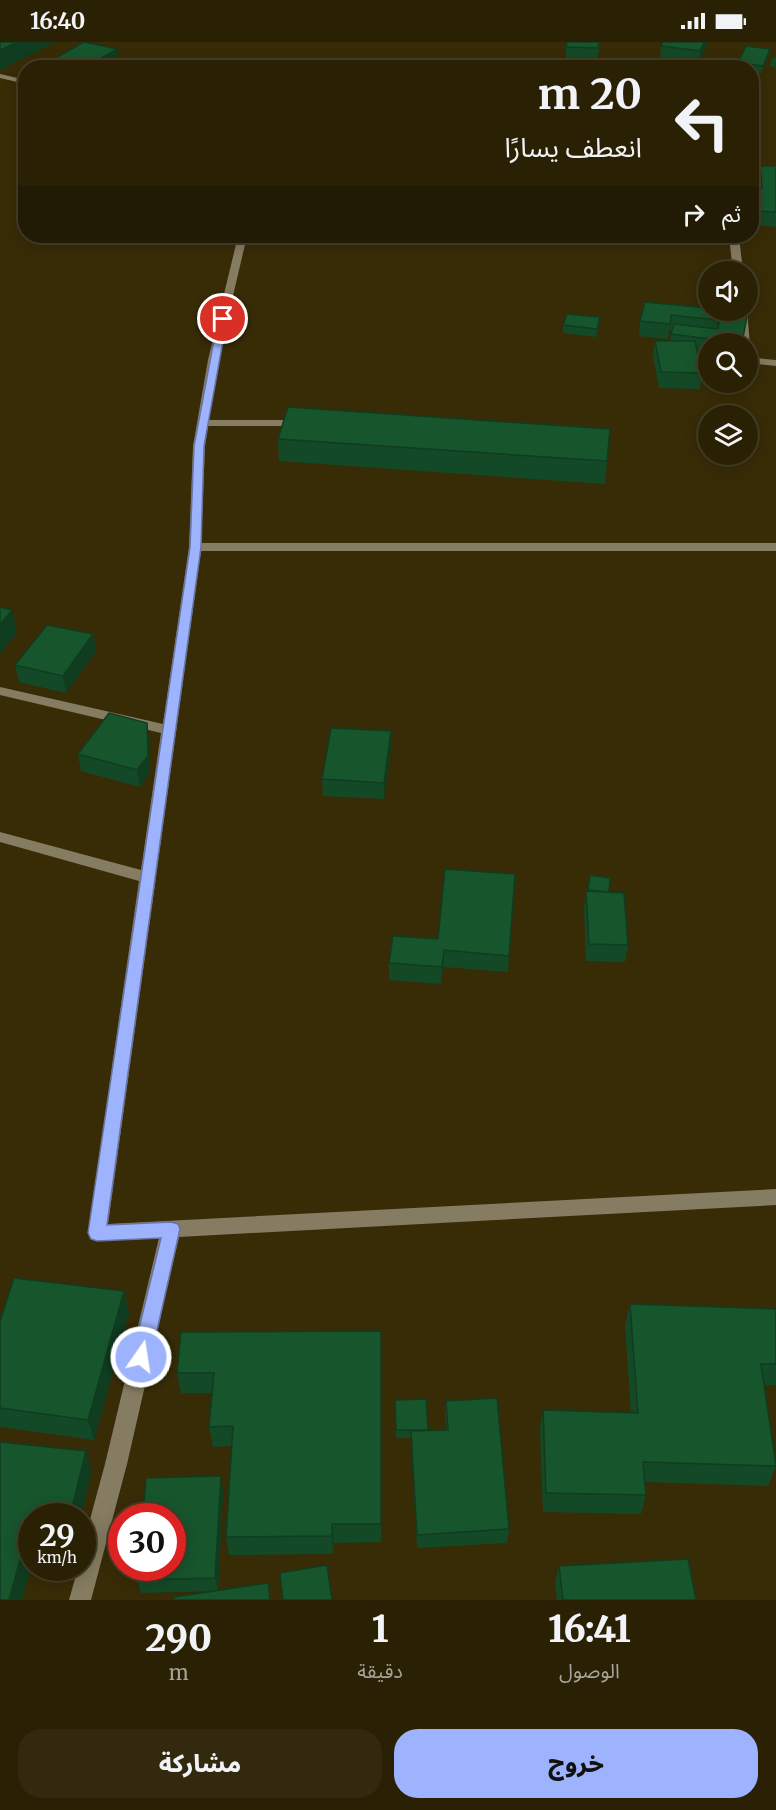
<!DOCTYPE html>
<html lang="ar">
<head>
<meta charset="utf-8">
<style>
	:root { --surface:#2a2105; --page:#32290f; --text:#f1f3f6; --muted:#a5a39a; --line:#463e27; --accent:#9eb3fd }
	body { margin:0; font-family:Merriweather,"Noto Sans Arabic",serif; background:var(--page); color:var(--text); direction:rtl; height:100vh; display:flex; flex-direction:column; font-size:22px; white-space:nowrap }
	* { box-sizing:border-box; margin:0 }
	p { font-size:20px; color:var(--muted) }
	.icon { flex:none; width:33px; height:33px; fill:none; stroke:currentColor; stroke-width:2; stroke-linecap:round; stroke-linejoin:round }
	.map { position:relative; height:1558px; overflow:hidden; direction:ltr }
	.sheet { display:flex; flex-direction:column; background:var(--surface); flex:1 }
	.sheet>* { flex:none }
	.banner { position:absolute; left:18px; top:18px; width:741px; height:183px; border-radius:24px; box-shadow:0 3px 15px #0003,0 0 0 2px var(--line); direction:rtl; background:#2a2105; color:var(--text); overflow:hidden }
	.controls { position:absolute; left:698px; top:219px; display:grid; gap:12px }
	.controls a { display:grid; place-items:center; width:60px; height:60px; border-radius:50%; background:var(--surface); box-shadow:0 3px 15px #0003,0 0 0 2px var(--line); font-size:30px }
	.speed { position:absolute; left:18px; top:1461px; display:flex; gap:12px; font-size:30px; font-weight:700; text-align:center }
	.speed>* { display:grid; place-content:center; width:78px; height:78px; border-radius:50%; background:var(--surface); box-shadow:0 3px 15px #0003,0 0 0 2px var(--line); line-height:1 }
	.speed small { font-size:15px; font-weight:400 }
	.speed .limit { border:9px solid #d22; background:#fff; color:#111 }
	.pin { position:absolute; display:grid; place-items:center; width:51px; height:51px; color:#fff; margin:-26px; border:3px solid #fff; border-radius:50%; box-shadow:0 2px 6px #0007 }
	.me { position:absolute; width:66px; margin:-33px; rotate:13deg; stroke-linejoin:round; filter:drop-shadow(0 0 4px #0008) }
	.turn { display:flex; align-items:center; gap:21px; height:126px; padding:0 18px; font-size:27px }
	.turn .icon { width:78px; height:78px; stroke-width:2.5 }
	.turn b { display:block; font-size:42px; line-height:51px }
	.then { display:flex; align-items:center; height:57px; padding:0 18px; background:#0003; gap:12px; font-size:22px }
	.eta { display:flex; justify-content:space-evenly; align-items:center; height:102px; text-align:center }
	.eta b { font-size:36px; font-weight:800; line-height:42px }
	.cta { display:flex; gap:12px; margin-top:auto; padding:12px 18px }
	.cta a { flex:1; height:69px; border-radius:24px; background:var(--accent); color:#111; font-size:24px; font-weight:800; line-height:69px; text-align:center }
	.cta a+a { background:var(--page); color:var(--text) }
	.status { display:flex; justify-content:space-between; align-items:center; height:42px; padding:0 30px; background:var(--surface); direction:ltr }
	.status svg { height:16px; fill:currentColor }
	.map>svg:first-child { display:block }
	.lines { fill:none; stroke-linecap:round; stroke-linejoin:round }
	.minor { fill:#857c61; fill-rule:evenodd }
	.wall { fill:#144927 }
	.shaded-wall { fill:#103c20 }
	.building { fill:#17552d; stroke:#103c20; stroke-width:1.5 }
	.route { fill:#9eb3fd; stroke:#6774a4; stroke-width:1.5 }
</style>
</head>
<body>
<div class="status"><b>16:40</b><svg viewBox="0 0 49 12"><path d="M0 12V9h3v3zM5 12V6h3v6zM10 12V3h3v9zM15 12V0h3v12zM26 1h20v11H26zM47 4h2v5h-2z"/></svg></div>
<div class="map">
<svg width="776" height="1558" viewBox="0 0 776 1558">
	<rect width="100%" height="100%" fill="#382c07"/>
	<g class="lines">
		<!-- minor -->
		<path class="minor" d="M 0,32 L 26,38 L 26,42 L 0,36 Z
			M 238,194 L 247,194 L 218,318 L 209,378 L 301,378 L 307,381 L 301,384 L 208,384 L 205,404 L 201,501 L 776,501 L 776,509 L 201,509 L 108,1182 L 776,1147 L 776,1163 L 179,1195 L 127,1422 L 91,1558 L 69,1558 L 78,1526 L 82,1526 L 82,1507 L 105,1422 L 159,1196 L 97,1199 L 90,1197 L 88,1191 L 139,839 L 0,800 L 0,790 L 141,828 L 161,691 L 0,653 L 0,645 L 163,682 L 189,505 L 193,404 L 208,318 Z
			M 729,194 L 739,194 L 743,230 L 733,230 Z
			M 737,268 L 747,268 L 750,304 L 747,305 L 747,302 L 741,302 Z
			M 747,306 L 751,307 L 755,316 L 776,318 L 776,324 L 748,321 Z"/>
	</g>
	<!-- wall -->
	<path class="wall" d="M 600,0 L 597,19 L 566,18 L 566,5 Z
		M 708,0 L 698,22 L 660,17 L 661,4 Z
		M 769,13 L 761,31 L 752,30 L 752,26 L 737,26 L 738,21 Z
		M 776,15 L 776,26 L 770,24 L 771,18 Z
		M 760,124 L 776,124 L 776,185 L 752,183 L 752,146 L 759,146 L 758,138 Z
		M 645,260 L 719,268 L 717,287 L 748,269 L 742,302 L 708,302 L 708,312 L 698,311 L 702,331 L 700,347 L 659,346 L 653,314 L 655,299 L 670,299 L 672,289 L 669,288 L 668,297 L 639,294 L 640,279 Z
		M 563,283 L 599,283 L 596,295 L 563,291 Z
		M 278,397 L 607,419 L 605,442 L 279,419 Z
		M 93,592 L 96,609 L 66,651 L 19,640 L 15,623 Z
		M 391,689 L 391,706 L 384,757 L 323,754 L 322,737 Z
		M 149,698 L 150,730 L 140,745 L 81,729 L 78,712 Z
		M 515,832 L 508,930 L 443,925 L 441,942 L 389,938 L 389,921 L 438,897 Z
		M 590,833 L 609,850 L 628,903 L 625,920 L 586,919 L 584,866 Z
		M 124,1249 L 129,1271 L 94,1398 L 0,1385 L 0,1279 Z
		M 630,1262 L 776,1267 L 776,1343 L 764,1343 L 776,1424 L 768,1444 L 645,1440 L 646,1453 L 641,1472 L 543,1470 L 540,1388 L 543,1368 L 631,1371 L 625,1283 Z
		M 381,1289 L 381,1500 L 334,1501 L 333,1512 L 229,1513 L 226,1495 L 232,1404 L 213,1405 L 209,1385 L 212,1351 L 181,1351 L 177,1331 Z
		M 395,1358 L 427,1388 L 446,1388 L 445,1373 L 446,1359 L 509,1487 L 507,1501 L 417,1506 L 411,1396 L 396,1396 Z
		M 223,1448 L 218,1549 L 141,1551 L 137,1538 Z
		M 559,1524 L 696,1558 L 557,1558 L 555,1541 Z"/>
	<!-- shaded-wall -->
	<path class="shaded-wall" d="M 17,0 L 56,0 L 0,28 L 0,8 Z
		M 704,0 L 708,0 L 698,22 L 700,9 Z
		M 117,7 L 119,20 L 109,26 L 84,26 Z
		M 770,7 L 769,13 L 761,31 L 763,24 Z
		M 12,568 L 17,591 L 0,612 L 0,583 Z
		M 93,592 L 96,609 L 66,651 L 63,634 Z
		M 147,681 L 149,698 L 150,730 L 140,745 L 137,728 Z
		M 391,689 L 391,706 L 384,757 L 384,741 Z
		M 444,908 L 443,925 L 441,942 L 442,925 Z
		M 124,1249 L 129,1271 L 94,1398 L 88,1378 Z
		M 86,1409 L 92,1429 L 81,1474 L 70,1474 Z
		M 221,1434 L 223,1448 L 218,1549 L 215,1536 Z
		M 31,1477 L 32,1479 L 32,1522 L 22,1558 L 9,1558 Z
		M 332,1482 L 334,1501 L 333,1512 L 332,1494 Z"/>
	<!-- building -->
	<path class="building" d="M 0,0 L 17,0 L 0,8 Z
		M 84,0 L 117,7 L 84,26 L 40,25 Z
		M 567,0 L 599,0 L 598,6 L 566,5 Z
		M 663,0 L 704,0 L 700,9 L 661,4 Z
		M 746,4 L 770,7 L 763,24 L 738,21 Z
		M 760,124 L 776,124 L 776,170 L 752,169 L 752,146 L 762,146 Z
		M 645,260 L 708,266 L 708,268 L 719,268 L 718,278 L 671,273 L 670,282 L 640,279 Z
		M 721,268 L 748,269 L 742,301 L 671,292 L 674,282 L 718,287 Z
		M 567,272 L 600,275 L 597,287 L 563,283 Z
		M 655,299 L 695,299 L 702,331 L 661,330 Z
		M 288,365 L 610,387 L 607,419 L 278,397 Z
		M 0,565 L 12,568 L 0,583 Z
		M 47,583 L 93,592 L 63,634 L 15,623 Z
		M 109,671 L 147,681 L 148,714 L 137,728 L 78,712 Z
		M 331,686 L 391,689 L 384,741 L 322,737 Z
		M 445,827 L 515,832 L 509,914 L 444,908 L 442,925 L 389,921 L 393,894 L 438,897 Z
		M 590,833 L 610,836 L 609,850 L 588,848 Z
		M 586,849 L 624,851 L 628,903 L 589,902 Z
		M 14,1236 L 124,1249 L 88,1378 L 0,1366 L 0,1279 Z
		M 630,1262 L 776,1267 L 776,1322 L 761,1322 L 776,1424 L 643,1420 L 646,1453 L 546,1451 L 543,1368 L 638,1371 Z
		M 381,1289 L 381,1482 L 332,1482 L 332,1494 L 226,1495 L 233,1384 L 209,1385 L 214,1331 L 177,1331 L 181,1290 Z
		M 497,1356 L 509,1487 L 417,1493 L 411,1389 L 448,1388 L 446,1359 Z
		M 426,1357 L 428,1388 L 396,1388 L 395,1358 Z
		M 0,1400 L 86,1409 L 70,1474 L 32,1474 L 9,1558 L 0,1558 Z
		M 221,1434 L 215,1536 L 137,1538 L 138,1526 L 172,1526 L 172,1474 L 143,1474 L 146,1436 Z
		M 688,1517 L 696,1558 L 563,1558 L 559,1524 Z
		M 327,1523 L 332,1558 L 283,1558 L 280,1531 Z
		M 268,1541 L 270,1558 L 174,1558 L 174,1555 Z"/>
	<!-- route -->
	<path class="route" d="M 223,274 L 227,277 L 204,404 L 201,505 L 107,1183 L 171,1180 L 178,1182 L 180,1187 L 151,1315 L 148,1321 L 141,1324 L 135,1321 L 132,1315 L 161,1196 L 97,1199 L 91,1197 L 88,1191 L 190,505 L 194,404 L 218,277 Z"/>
</svg>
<div class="controls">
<a><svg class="icon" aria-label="sound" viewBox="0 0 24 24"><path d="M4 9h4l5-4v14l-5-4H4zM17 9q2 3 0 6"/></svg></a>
<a><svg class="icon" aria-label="search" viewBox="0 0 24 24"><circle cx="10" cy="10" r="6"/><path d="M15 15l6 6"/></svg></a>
<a><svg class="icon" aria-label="layers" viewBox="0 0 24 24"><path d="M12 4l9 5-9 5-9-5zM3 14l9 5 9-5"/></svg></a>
</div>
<div class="speed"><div>29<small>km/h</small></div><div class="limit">30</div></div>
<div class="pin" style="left:223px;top:277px;background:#d93025"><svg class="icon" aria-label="arrive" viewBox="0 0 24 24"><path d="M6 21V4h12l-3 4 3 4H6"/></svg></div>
<svg class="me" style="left:141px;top:1315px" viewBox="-20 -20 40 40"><circle r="17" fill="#9eb3fd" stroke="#fff" stroke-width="3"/><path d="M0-11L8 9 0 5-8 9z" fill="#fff"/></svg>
<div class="banner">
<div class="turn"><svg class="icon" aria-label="left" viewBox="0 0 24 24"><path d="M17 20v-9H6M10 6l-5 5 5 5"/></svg><div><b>20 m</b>انعطف يسارًا</div></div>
<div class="then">ثم<svg class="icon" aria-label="right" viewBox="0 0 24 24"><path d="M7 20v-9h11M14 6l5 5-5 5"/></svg></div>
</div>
</div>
<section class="sheet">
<div class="eta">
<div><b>16:41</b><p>الوصول</p></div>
<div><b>1</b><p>دقيقة</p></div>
<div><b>290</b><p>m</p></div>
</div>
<div class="cta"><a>خروج</a><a>مشاركة</a></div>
</section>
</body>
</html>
